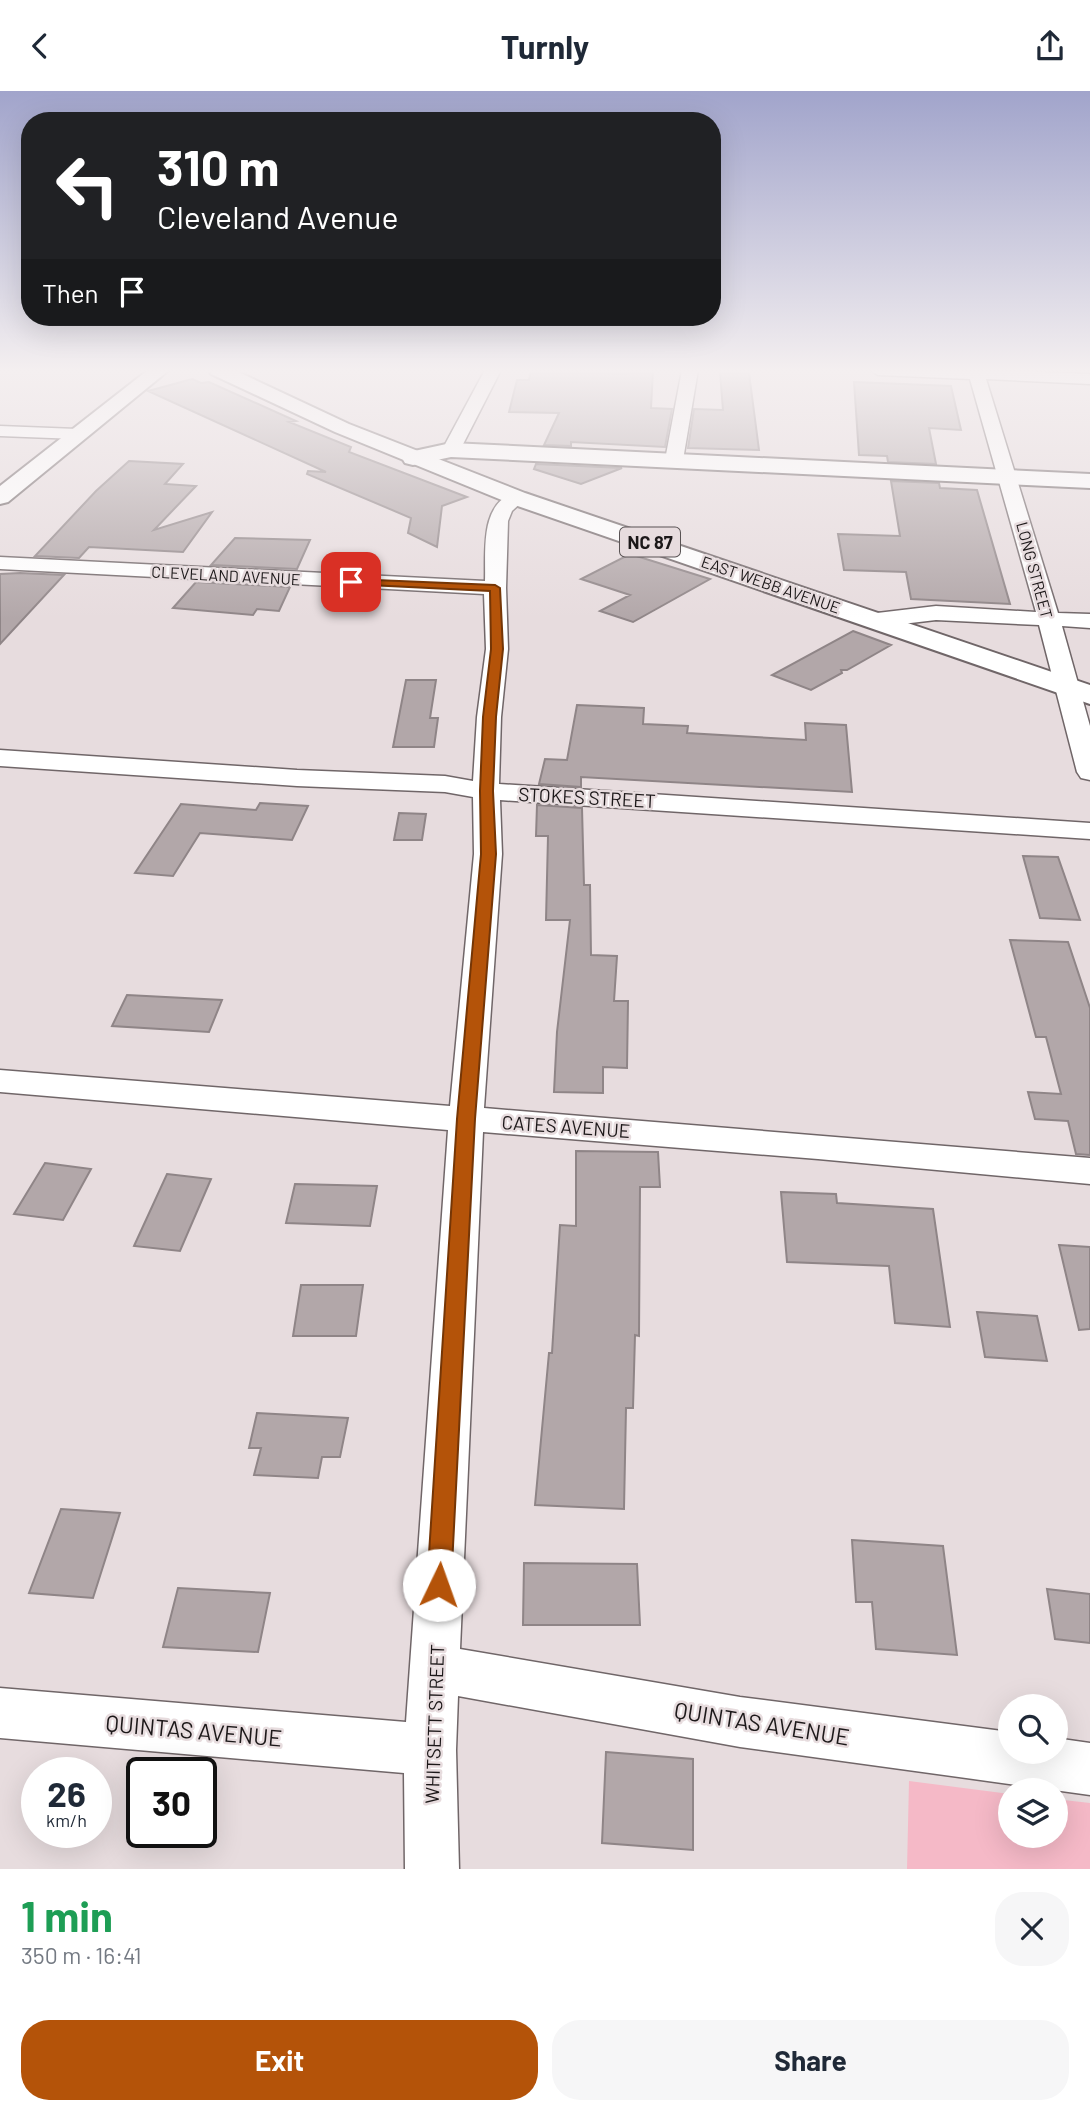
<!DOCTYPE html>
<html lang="en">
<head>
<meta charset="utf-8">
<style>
	:root { --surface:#fff; --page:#f6f6f7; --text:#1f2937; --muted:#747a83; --accent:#b45309 }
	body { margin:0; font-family:Barlow,sans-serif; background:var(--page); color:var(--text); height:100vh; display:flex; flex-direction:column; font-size:26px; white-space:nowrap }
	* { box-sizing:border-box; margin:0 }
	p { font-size:23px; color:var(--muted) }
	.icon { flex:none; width:38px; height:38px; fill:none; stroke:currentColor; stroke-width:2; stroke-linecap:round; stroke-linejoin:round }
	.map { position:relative; height:1778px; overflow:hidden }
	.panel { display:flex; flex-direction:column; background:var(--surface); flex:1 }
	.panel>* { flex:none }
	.top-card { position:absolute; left:21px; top:21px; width:700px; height:214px; border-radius:28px; box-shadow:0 7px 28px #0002; background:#202124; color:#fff; overflow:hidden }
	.fabs { position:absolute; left:998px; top:1603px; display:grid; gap:14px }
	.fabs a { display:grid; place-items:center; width:70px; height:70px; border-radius:50%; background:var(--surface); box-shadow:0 7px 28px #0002; font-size:35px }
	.speed { position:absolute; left:21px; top:1666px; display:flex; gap:14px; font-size:35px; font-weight:700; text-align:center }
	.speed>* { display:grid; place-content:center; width:91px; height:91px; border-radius:50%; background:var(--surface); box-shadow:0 7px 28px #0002; line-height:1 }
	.speed small { font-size:18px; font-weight:400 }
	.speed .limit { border:4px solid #111; border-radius:10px; background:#fff; color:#111 }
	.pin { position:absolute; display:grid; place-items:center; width:60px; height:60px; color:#fff; margin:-30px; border-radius:14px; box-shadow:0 4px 10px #0006 }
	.me { position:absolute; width:77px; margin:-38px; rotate:3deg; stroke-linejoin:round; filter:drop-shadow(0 0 5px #0008) }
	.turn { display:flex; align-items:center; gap:24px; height:147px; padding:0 21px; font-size:32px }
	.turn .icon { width:91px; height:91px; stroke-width:2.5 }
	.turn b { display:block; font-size:49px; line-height:60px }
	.then { display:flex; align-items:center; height:66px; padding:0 21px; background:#0003; gap:14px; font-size:26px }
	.round { display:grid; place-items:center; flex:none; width:74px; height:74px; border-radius:28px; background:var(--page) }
	.summary { display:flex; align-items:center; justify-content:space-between; height:119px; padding:0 21px }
	h1 { font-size:42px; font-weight:700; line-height:52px; color:#1e9e55 }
	.button { display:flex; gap:14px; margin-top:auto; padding:14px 21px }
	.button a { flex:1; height:80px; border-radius:28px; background:var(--accent); color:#fff; font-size:28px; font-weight:700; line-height:80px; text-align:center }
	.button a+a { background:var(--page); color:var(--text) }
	header { display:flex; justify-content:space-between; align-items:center; height:91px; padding:0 21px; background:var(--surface); font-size:32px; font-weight:700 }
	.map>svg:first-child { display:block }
	.green { fill:#f5b9c7 }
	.building { fill:#b2a7a9; stroke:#8f8587; stroke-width:2 }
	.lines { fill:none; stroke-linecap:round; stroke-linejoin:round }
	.street-casing { stroke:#706668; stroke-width:3 }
	.secondary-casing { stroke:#706668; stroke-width:4 }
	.highway-casing { stroke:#706668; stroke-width:4 }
	.street { fill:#fff; fill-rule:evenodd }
	.secondary { fill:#fff; fill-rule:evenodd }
	.highway { fill:#fff; fill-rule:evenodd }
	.route { fill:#b45309; stroke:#753606; stroke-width:2 }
	.labels { text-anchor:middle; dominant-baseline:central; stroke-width:5; stroke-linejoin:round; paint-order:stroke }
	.far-street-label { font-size:16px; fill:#1c1819; stroke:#e7dcde }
	.shield { fill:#e7dcde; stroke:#595354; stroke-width:2 }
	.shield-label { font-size:18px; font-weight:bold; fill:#1c1819 }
	.street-label { font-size:19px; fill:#1c1819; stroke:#e7dcde }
	.near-street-label { font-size:23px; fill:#1c1819; stroke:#e7dcde }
</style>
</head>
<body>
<header><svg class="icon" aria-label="back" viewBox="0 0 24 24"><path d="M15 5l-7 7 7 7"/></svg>Turnly<svg class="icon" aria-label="share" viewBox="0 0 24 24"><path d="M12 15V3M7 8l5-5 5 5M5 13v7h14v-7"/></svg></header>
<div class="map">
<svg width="1090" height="1778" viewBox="0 0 1090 1778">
	<rect width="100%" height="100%" fill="#e7dcde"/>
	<!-- green -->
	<path class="green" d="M 909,1690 L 1010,1703 L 1010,1745 L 1055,1745 L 1055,1708 L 1090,1712 L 1090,1778 L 907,1778 Z"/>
	<!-- building -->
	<path class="building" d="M 531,279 L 627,283 L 627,279 L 653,279 L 651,317 L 672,318 L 665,356 L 571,351 L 571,355 L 544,354 L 559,322 L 509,321 L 517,289 L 529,289 Z
		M 720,281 L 749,282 L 759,359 L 688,357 L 694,318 L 723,319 Z
		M 192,288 L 201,292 L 209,291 L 296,330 L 289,331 L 351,356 L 349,361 L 467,406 L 442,415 L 437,456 L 408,442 L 411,427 L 307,383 L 308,380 L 326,381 L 148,300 Z
		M 854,291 L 951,295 L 961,339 L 929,337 L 936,373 L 888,371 L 887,365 L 859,364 Z
		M 129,370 L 183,373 L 165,393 L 196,395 L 154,439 L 212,421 L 183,461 L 89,456 L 79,467 L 35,465 L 96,400 Z
		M 536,373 L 622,377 L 581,393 L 534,378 Z
		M 891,390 L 939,392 L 940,397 L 977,399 L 1010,513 L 911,508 L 906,481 L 844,479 L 838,443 L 900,445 Z
		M 235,447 L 310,449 L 297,478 L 211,474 Z
		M 630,463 L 710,488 L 633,531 L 600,520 L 630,504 L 581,488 Z
		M 20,482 L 64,484 L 0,553 L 0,483 Z
		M 196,491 L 290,496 L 279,520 L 257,518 L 253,524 L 173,517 Z
		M 853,540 L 891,554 L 847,579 L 841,579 L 842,582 L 811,599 L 772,584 Z
		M 406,589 L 436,589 L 430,627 L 438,627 L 434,656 L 393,656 Z
		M 577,614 L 644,617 L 643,633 L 688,635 L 687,642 L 806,649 L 805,632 L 846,634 L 852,701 L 581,686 L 581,696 L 539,693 L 545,668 L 567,669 Z
		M 260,712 L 308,715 L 292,749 L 200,742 L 173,785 L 135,782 L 181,713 L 256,719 Z
		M 537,714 L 582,717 L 584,794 L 590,794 L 591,864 L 617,865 L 614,910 L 628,910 L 627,977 L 603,976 L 603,1002 L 554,1001 L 557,941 L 570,829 L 546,829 L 548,745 L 536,745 Z
		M 399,722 L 426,723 L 422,749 L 394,749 Z
		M 1023,765 L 1058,766 L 1080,829 L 1040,827 Z
		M 1010,849 L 1068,851 L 1090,917 L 1090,1064 L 1076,1063 L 1068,1030 L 1035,1028 L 1028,1001 L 1061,1003 L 1046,946 L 1036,946 Z
		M 127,904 L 222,909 L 209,941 L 112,935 Z
		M 576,1060 L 658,1061 L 660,1096 L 640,1096 L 639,1245 L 635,1244 L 633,1317 L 626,1317 L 624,1418 L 535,1414 L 549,1262 L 552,1262 L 560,1134 L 576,1135 Z
		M 45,1072 L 91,1078 L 63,1129 L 14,1123 Z
		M 167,1083 L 211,1088 L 180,1160 L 134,1155 Z
		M 295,1093 L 377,1095 L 370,1135 L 286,1132 Z
		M 781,1101 L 836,1103 L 837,1112 L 933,1118 L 950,1236 L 895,1232 L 889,1175 L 787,1171 Z
		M 1059,1154 L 1090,1156 L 1090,1238 L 1079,1239 Z
		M 301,1194 L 363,1194 L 356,1245 L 293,1245 Z
		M 977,1221 L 1037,1225 L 1047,1270 L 985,1266 Z
		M 257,1322 L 348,1327 L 340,1366 L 322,1366 L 318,1387 L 254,1384 L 261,1357 L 249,1357 Z
		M 61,1418 L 120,1422 L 93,1507 L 29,1502 Z
		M 852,1449 L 943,1455 L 957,1564 L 876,1558 L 872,1511 L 856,1511 Z
		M 524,1472 L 637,1473 L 640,1534 L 523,1534 Z
		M 178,1497 L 270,1502 L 258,1561 L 163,1556 Z
		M 1047,1498 L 1090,1503 L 1090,1552 L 1055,1548 Z
		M 606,1661 L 693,1668 L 693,1759 L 602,1752 Z"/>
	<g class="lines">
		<!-- street casing -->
		<g class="street-casing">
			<path id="street" d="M 485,279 L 501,279 L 460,359 L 451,364 L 445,363 L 442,359 Z
				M 682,279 L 698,279 L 683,369 L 674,374 L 665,369 Z
				M 870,279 L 993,279 L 1090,283 L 1090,293 L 986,288 L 1058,522 L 1090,523 L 1090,537 L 1062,535 L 1090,635 L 1090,689 L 1081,687 L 1077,681 L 1039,534 L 936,529 L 877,536 L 869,534 L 866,529 L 869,524 L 877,522 L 936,515 L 1036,521 L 970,288 L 878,284 Z
				M 0,335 L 77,338 L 86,343 L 77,348 L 0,345 Z
				M 517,401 L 526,407 L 512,420 L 508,430 L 506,497 L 508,558 L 501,626 L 499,693 L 1090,732 L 1090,748 L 500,709 L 502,763 L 484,1017 L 1090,1067 L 1090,1093 L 818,1068 L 483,1041 L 460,1558 L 740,1606 L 1010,1641 L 1010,1661 L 1055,1661 L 1055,1647 L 1090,1652 L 1090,1704 L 740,1656 L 458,1605 L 456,1659 L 459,1778 L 405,1778 L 404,1682 L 0,1647 L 0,1597 L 406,1631 L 448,1039 L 0,1001 L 0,979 L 450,1015 L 474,763 L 473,706 L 445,701 L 297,695 L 0,675 L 0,659 L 297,679 L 445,685 L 473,690 L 477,626 L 486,558 L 484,503 L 0,478 L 0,466 L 485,490 C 486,460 479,411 517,401 Z"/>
		</g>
		<!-- secondary casing -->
		<g class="secondary-casing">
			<path id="secondary" d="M 148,279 L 169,279 L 8,411 L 0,413 L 0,395 Z
				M 451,352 L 1090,383 L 1090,397 L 451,366 L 413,374 L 405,372 L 402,367 L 405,362 Z"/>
		</g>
		<!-- highway casing -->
		<g class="highway-casing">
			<path id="highway" d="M 209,279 L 234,279 L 349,333 L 525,402 L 1090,594 L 1090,613 L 509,412 L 335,341 L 211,283 Z"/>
		</g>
		<!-- street -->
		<use href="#street" class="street"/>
		<!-- secondary -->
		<use href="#secondary" class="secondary"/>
		<!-- highway -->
		<use href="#highway" class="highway"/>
	</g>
	<!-- sky -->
	<linearGradient id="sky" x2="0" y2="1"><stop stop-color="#a1a4cb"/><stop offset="0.53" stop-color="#f4eff0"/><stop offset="1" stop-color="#f4eff0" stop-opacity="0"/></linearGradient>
	<rect width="1090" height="528" fill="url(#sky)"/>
	<!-- route -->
	<path class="route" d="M 351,488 L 495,494 L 500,497 L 503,558 L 496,626 L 493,700 L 496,763 L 475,1028 L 451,1494 L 448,1502 L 439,1505 L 431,1502 L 427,1494 L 457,1028 L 481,763 L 480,700 L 483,626 L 491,558 L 490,500 L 348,493 L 346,491 Z"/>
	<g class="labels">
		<!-- far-street labels -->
		<g class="far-street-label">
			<text transform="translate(1035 479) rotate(75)">LONG STREET</text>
			<text transform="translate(226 484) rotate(3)">CLEVELAND AVENUE</text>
			<text transform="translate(771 493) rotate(19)">EAST WEBB AVENUE</text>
		</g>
		<!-- shield labels -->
		<rect class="shield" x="620" y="436.5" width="60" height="29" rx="5"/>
		<g class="shield-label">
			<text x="650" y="451">NC 87</text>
		</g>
		<!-- street labels -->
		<g class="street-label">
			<text transform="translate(587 706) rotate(3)">STOKES STREET</text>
			<text transform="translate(566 1035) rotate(4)">CATES AVENUE</text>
			<text transform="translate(434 1633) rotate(-88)">WHITSETT STREET</text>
		</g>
		<!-- near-street labels -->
		<g class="near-street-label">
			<text transform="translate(762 1632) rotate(9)">QUINTAS AVENUE</text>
			<text transform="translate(194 1639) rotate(5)">QUINTAS AVENUE</text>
		</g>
	</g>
</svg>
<div class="fabs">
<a><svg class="icon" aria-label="search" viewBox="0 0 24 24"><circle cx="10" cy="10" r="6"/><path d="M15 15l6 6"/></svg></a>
<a><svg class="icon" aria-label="layers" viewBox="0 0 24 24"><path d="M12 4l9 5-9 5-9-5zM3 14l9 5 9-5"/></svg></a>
</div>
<div class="speed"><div>26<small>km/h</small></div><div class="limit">30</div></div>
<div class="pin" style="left:351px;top:491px;background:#d93025"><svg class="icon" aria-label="arrive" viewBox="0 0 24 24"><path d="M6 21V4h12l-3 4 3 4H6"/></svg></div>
<svg class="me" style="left:439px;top:1494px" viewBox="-20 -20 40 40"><circle r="19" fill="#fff"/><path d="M0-13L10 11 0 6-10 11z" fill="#b45309"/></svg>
<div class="top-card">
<div class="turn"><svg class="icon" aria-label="left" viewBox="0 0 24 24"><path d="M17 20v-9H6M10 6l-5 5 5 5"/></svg><div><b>310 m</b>Cleveland Avenue</div></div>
<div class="then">Then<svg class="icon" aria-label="arrive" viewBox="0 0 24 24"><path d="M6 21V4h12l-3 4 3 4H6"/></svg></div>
</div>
</div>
<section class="panel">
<div class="summary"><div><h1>1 min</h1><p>350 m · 16:41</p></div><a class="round"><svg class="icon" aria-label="close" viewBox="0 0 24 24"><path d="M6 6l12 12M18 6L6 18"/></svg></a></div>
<div class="button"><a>Exit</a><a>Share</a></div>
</section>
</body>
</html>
